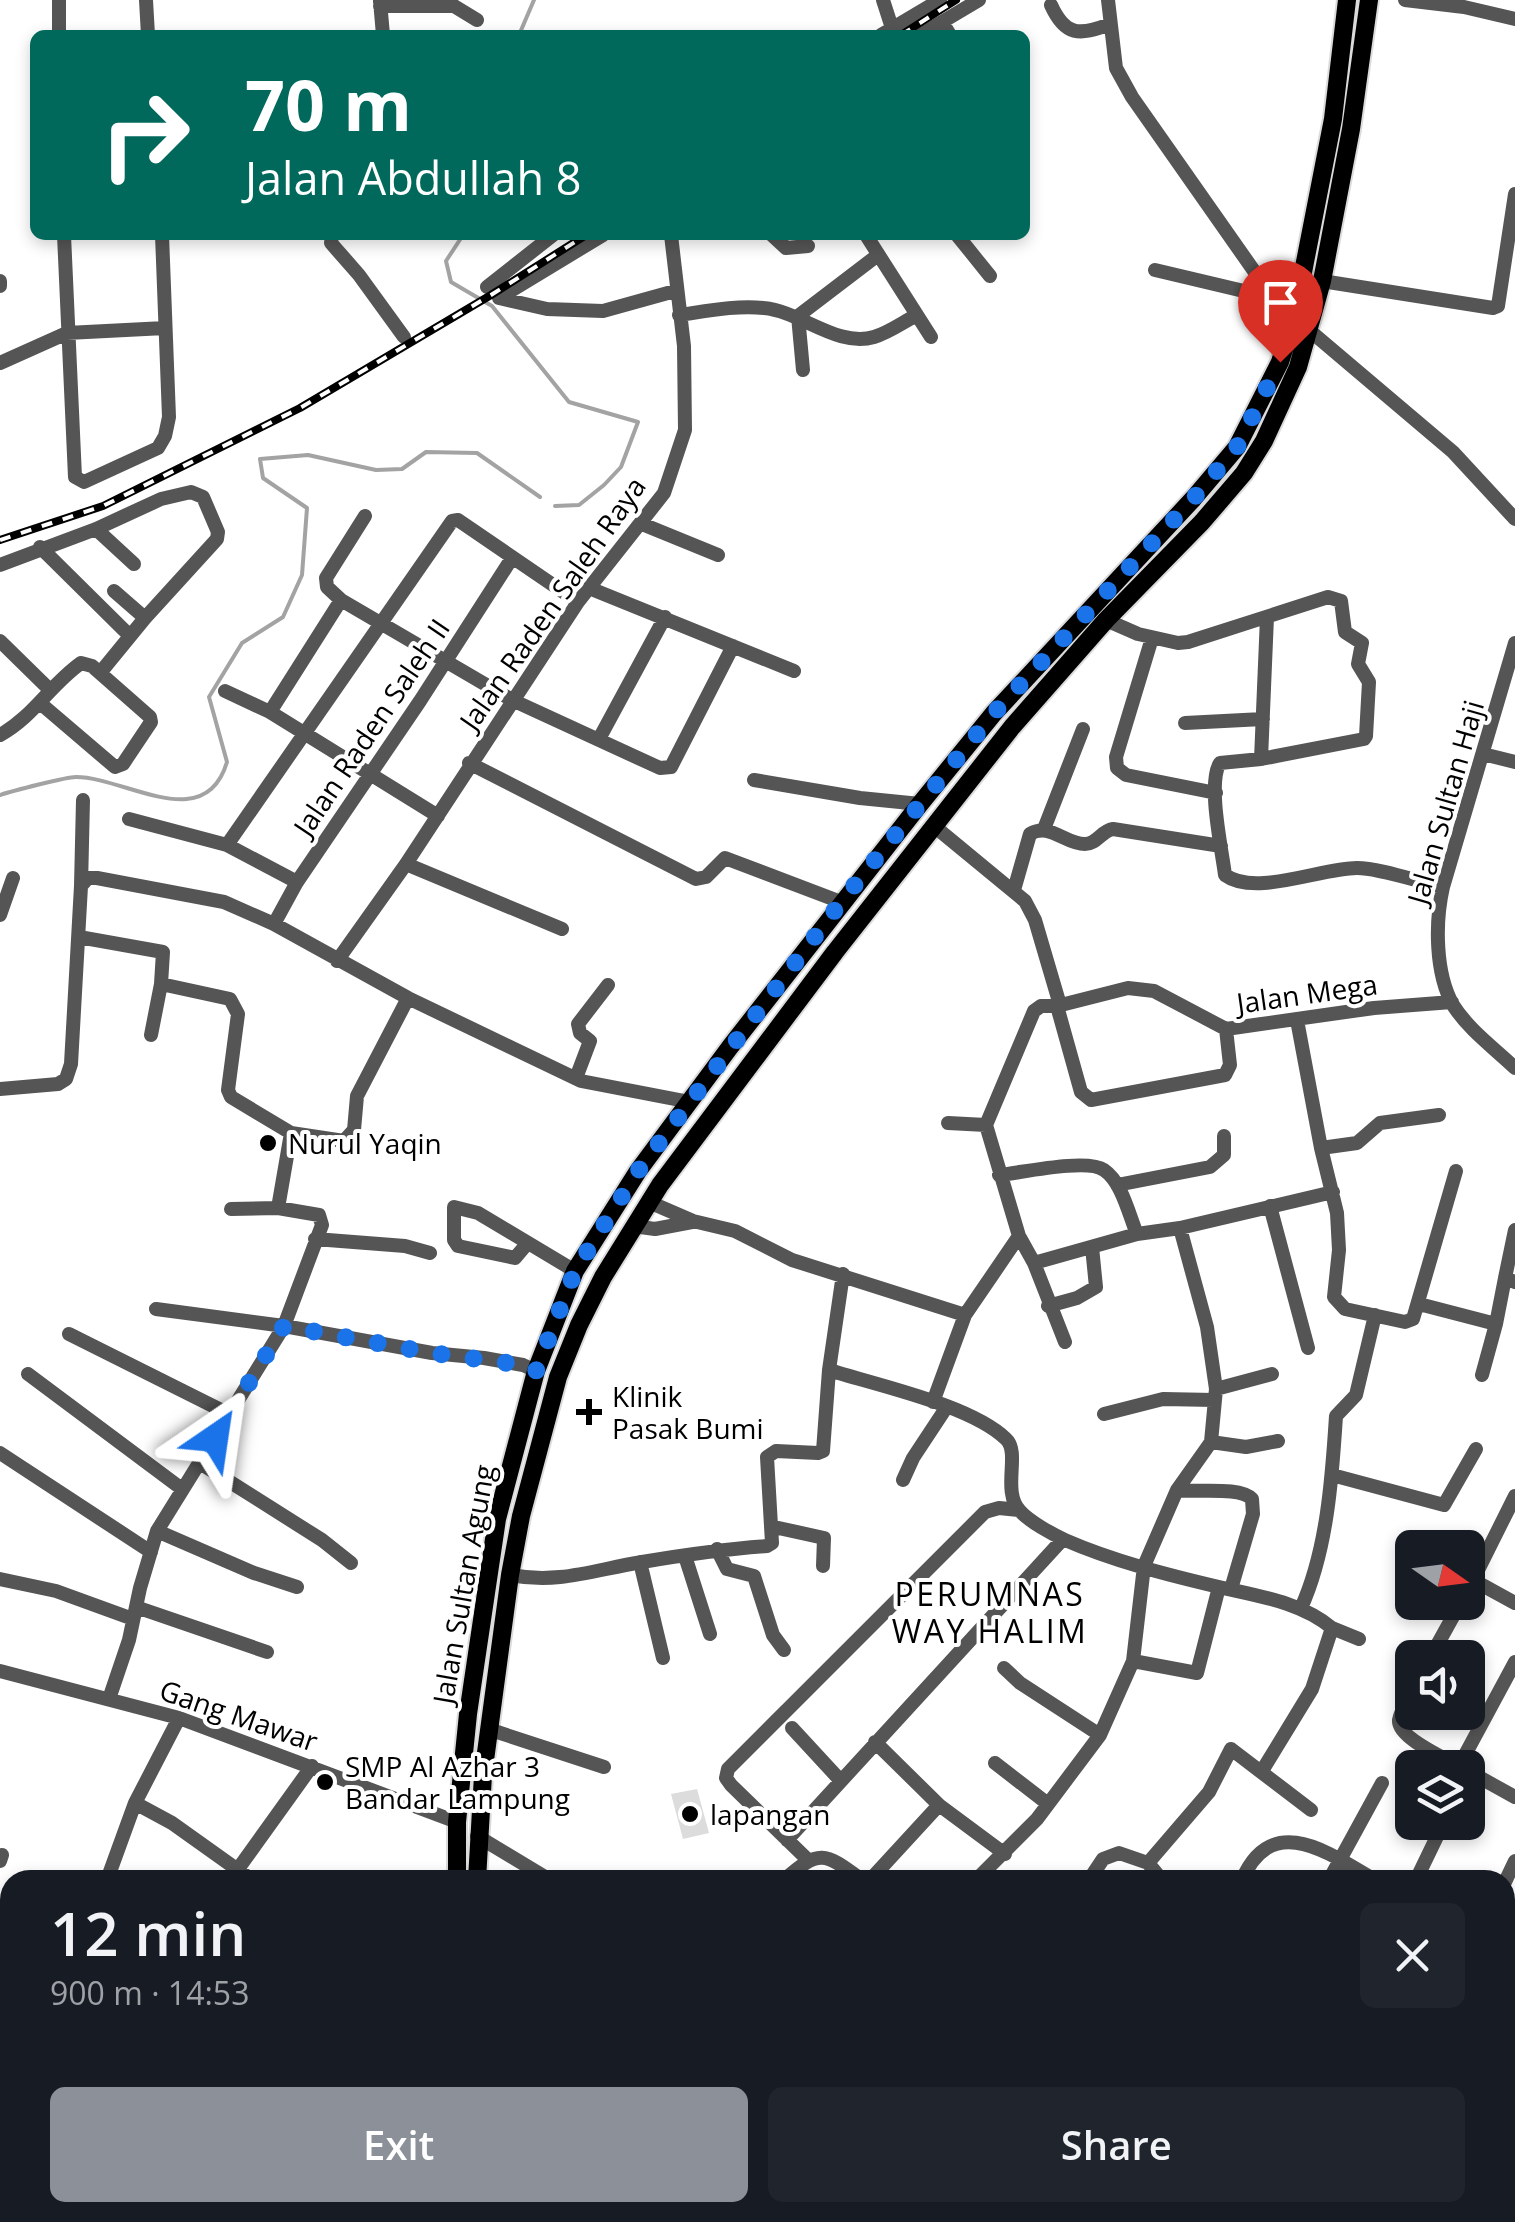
<!DOCTYPE html>
<html lang="en">
<head>
<meta charset="utf-8">
<style>
	:root { --surface:#171b24; --page:#20242c; --text:#f1f3f6; --muted:#9ea1a6; --accent:#8c9099 }
	body { margin:0; font-family:"Open Sans",sans-serif; background:var(--page); color:var(--text); height:100vh; display:flex; flex-direction:column; font-size:38px; white-space:nowrap }
	* { box-sizing:border-box; margin:0 }
	p { font-size:32px; color:var(--muted) }
	.icon { flex:none; width:55px; height:55px; fill:none; stroke:currentColor; stroke-width:2; stroke-linecap:round; stroke-linejoin:round }
	.map { position:relative; flex:1; overflow:hidden }
	.panel { position:absolute; left:0px; top:1870px; width:1515px; height:352px; display:flex; flex-direction:column; background:var(--surface); border-radius:30px 30px 0 0; box-shadow:0 5px 15px #0003 }
	.panel>* { flex:none }
	.top-card { position:absolute; left:30px; top:30px; width:1000px; height:210px; border-radius:15px; box-shadow:0 5px 15px #0003; background:#00695c; color:#fff; overflow:hidden }
	.needle { width:65px; rotate:104deg }
	.tools { position:absolute; left:1395px; top:1530px; display:grid; gap:20px }
	.tools a { display:grid; place-items:center; width:90px; height:90px; border-radius:15px; background:var(--surface); box-shadow:0 5px 15px #0003; font-size:50px }
	.pin { position:absolute; display:grid; place-items:center; width:85px; height:85px; color:#fff; margin:-102px -42px; border-radius:50% 50% 50% 0; rotate:-45deg; box-shadow:0 0 10px #0007 }
	.pin .icon { rotate:45deg }
	.me { position:absolute; width:110px; margin:-55px; rotate:32deg; stroke-linejoin:round; filter:drop-shadow(0 0 8px #0008) }
	.turn { display:flex; align-items:center; gap:35px; height:210px; padding:0 50px; font-size:45px }
	.turn .icon { width:130px; height:130px; stroke-width:2.5 }
	.turn b { display:block; font-size:70px; line-height:85px }
	.round { display:grid; place-items:center; flex:none; width:105px; height:105px; border-radius:15px; background:var(--page) }
	.headline { display:flex; align-items:center; justify-content:space-between; height:170px; padding:0 50px }
	h1 { font-size:60px; font-weight:600; line-height:75px }
	.action { display:flex; gap:20px; margin-top:auto; padding:20px 50px }
	.action a { flex:1; height:115px; border-radius:15px; background:var(--accent); color:#fff; font-size:40px; font-weight:600; line-height:115px; text-align:center }
	.action a+a { background:var(--page); color:var(--text) }
	.map>svg:first-child { display:block }
	.green { fill:#dcdcdc }
	.lines { fill:none; stroke-linecap:round; stroke-linejoin:round }
	.stream { stroke:#a3a3a3; stroke-width:4 }
	.major-casing { stroke:#dbdbdb; stroke-width:22 }
	.minor { stroke:#555; stroke-width:14 }
	.major { stroke:#000; stroke-width:18 }
	.rail-casing { stroke:#000; stroke-width:8 }
	.rail { stroke:#fff; stroke-width:4; stroke-dasharray:11; stroke-linecap:butt }
	.route { stroke:#1a73e8; stroke-width:18; stroke-dasharray:0 32.4 }
	.poi-dot { fill:#000; stroke:#fff; stroke-width:4 }
	.labels { text-anchor:middle; dominant-baseline:central; stroke-width:8; stroke-linejoin:round; paint-order:stroke }
	.street-label { font-size:28px; fill:#000; stroke:#fff }
	.poi-label { font-size:28px; fill:#000; stroke:#fff; text-anchor:start }
	.quarter-label { font-size:32px; letter-spacing:2.5px; fill:#000; stroke:#fff }
</style>
</head>
<body>
<div class="map">
<svg width="1515" height="2222" viewBox="0 0 1515 2222">
	<rect width="100%" height="100%" fill="#fff"/>
	<!-- green -->
	<path class="green" d="M 697,1789 L 709,1833 L 683,1839 L 671,1794 Z"/>
	<g class="lines">
		<!-- stream -->
		<path class="stream" d="M 519,35 L 534,0
			M 463,235 L 446,261 L 451,282 L 492,306 L 569,402 L 638,422 L 621,467 L 604,485 L 579,505 L 555,506
			M 0,795 C 12,791 66,777 76,777 C 125,777 205,836 227,762 L 209,697 L 242,643 L 283,617 L 302,575 L 307,508 L 263,478 L 260,459 L 308,455 L 376,470 L 402,469 L 426,452 L 477,453 L 540,497"/>
		<!-- major casing -->
		<g class="major-casing">
			<path id="major" d="M 457,1880 L 457,1822 L 468,1714 L 497,1519 L 536,1371 L 575,1271 L 638,1171 L 730,1047 L 920,804 L 994,713 L 1193,499 L 1237,447 L 1280,362 L 1294,318 L 1333,119 L 1347,0
				M 477,1880 L 483,1775 L 510,1575 L 521,1516 L 558,1377 L 579,1325 L 603,1277 L 660,1185 L 835,952 L 1012,727 L 1106,620 L 1202,522 L 1244,473 L 1264,441 L 1298,367 L 1322,281 L 1351,129 L 1369,0
				M 0,1961 L 10,1964
				M 656,2212 L 682,2222
				M 414,2222 L 417,2212
				M 437,2222 L 441,2212"/>
		</g>
		<!-- minor -->
		<path class="minor" d="M 59,0 L 59,35
			M 146,0 L 148,35
			M 883,0 L 892,28
			M 1108,0 L 1116,68 L 1132,97 L 1273,298 L 1294,318
			M 1405,0 L 1464,7 L 1515,19
			M 380,1 L 383,35
			M 1051,5 C 1065,36 1079,36 1110,24
			M 380,6 L 454,6 L 477,20
			M 942,22 L 950,35
			M 881,35 L 940,0
			M 920,35 L 979,0
			M 64,235 L 75,477 L 84,482 L 158,448 L 165,436 L 169,417 L 162,235
			M 332,235 L 331,243 L 359,275 L 404,337
			M 772,235 L 786,248 L 808,246
			M 866,235 L 931,337
			M 957,235 L 990,276
			M 1155,270 L 1273,298
			M 0,281 L 0,286
			M 1322,281 L 1493,308 L 1498,306 L 1515,194
			M 487,287 L 553,235
			M 499,298 L 547,309 L 603,311 L 675,291
			M 499,298 L 603,235
			M 679,315 C 707,311 736,305 764,308 C 800,311 837,348 874,337 C 888,333 902,323 915,316
			M 1309,330 L 1453,452 L 1515,519
			M 0,363 L 67,333 L 165,328
			M 803,370 L 798,316 L 878,255
			M 365,516 L 326,578 L 327,587 L 341,600 L 512,700 L 660,768 L 671,767 L 733,646
			M 642,524 L 718,555
			M 96,529 L 134,564
			M 40,547 L 130,636
			M 0,565 L 96,529 L 161,499 L 191,492 L 203,497 L 218,532 L 217,539 L 145,618 L 100,673
			M 589,588 L 794,671
			M 114,591 L 145,618
			M 1106,620 L 1138,634 L 1178,643 L 1188,642 L 1328,597 L 1341,601 L 1345,632 L 1362,643 L 1358,664 L 1369,682 L 1366,736 L 1364,739 L 1261,759 L 1220,763 C 1207,783 1222,850 1225,875 C 1255,897 1321,868 1357,868 C 1380,868 1419,882 1443,887
			M 1152,638 L 1116,757 L 1117,768 L 1126,775 L 1216,793
			M 0,641 L 49,689
			M 1515,643 L 1443,887 C 1435,922 1435,973 1453,1005 C 1468,1029 1494,1048 1515,1068
			M 225,691 L 270,712 L 438,816
			M 270,712 L 341,600
			M 1185,723 L 1263,719
			M 0,735 C 33,717 50,685 81,663 L 92,666 L 150,717 L 151,722 L 123,764 L 115,767 L 40,703
			M 599,739 L 665,617
			M 1483,754 L 1515,762
			M 1261,759 L 1267,617
			M 469,763 L 696,879 L 706,877 L 725,858 L 841,902
			M 754,780 L 860,798 L 920,804
			M 129,819 L 227,845 L 297,882
			M 934,826 L 1025,901 L 1035,920 L 1060,1005
			M 1044,829 L 1083,729
			M 227,845 L 452,521 L 458,520 L 578,602
			M 406,864 L 562,929
			M 81,886 L 83,800
			M 1014,890 L 1030,834 C 1049,822 1065,844 1085,844 C 1097,844 1101,831 1113,829 L 1221,846
			M 0,915 L 13,878
			M 274,924 L 297,882 L 420,701 L 512,558
			M 79,937 L 163,952 L 161,984 L 151,1035
			M 337,961 L 406,864 L 578,602 L 664,493 L 685,430 L 684,346 L 671,235
			M 161,984 L 230,999 L 238,1014 L 228,1090 L 231,1097 L 291,1133 L 344,1141 L 354,1130 L 357,1096 L 408,998
			M 1057,1006 L 1081,1092 L 1091,1100 L 1225,1075 L 1230,1065 L 1226,1029
			M 1297,1020 L 1321,1148 L 1337,1213 L 1339,1250 L 1334,1297 L 1345,1309 L 1405,1322 L 1413,1319 L 1456,1171
			M 576,1078 L 590,1041 L 580,1033 L 578,1024 L 608,985
			M 0,1089 L 58,1084 L 66,1079 L 71,1064 L 81,886 L 88,878 L 97,878 L 224,902 L 274,924 L 408,998 L 581,1081 L 690,1102
			M 948,1123 L 986,1125
			M 1321,1148 L 1357,1143 L 1380,1123 L 1439,1115
			M 999,1175 C 1020,1173 1087,1158 1104,1170 C 1122,1182 1129,1215 1137,1234
			M 1117,1185 L 1210,1167 L 1224,1155 L 1224,1136
			M 649,1202 L 693,1221 L 735,1231 L 792,1260 L 965,1315
			M 1270,1206 L 1308,1348
			M 231,1209 L 278,1208
			M 633,1226 L 655,1229 L 692,1222
			M 1515,1230 L 1505,1278 L 1515,1282
			M 315,1239 L 405,1246 L 430,1253
			M 526,1245 L 515,1258 L 458,1246 L 454,1240 L 454,1207 L 478,1213 L 575,1271
			M 1034,1263 L 1137,1234 L 1180,1228 L 1333,1192
			M 1419,1304 L 1496,1324 L 1505,1278
			M 1048,1306 L 1077,1298 L 1096,1287 L 1092,1247
			M 156,1309 L 284,1326 L 432,1353 L 484,1358 L 523,1365 L 536,1371
			M 69,1334 L 229,1414
			M 1065,1342 L 1034,1263 L 1019,1236 L 986,1125 L 1034,1011 L 1041,1006 L 1057,1006 L 1128,988 L 1154,991 L 1226,1029 L 1374,1008 L 1452,1002
			M 829,1370 C 876,1385 971,1405 1006,1439 C 1021,1453 1001,1491 1020,1511 C 1030,1522 1052,1534 1065,1540 C 1113,1561 1168,1575 1219,1587 C 1258,1596 1301,1602 1332,1628 L 1312,1689 L 1262,1771
			M 28,1374 L 182,1489
			M 1482,1375 L 1496,1324
			M 1216,1389 L 1272,1374
			M 933,1402 L 965,1315 L 1019,1236
			M 1104,1414 L 1163,1399 L 1214,1400
			M 1211,1442 L 1246,1447 L 1278,1441
			M 0,1453 L 151,1552
			M 200,1463 L 322,1540 L 351,1563
			M 1332,1475 L 1444,1505 L 1476,1449
			M 903,1480 L 913,1458 L 946,1408
			M 1177,1490 C 1197,1493 1239,1486 1252,1499 L 1253,1514 L 1231,1589
			M 774,1527 L 824,1538 L 823,1566
			M 157,1531 L 254,1573 L 297,1587
			M 717,1549 L 727,1569 L 754,1576 L 773,1635 L 784,1650
			M 685,1556 L 710,1634
			M 640,1562 L 663,1658
			M 510,1575 C 560,1584 593,1570 642,1562 C 683,1555 724,1549 767,1546 L 772,1543 L 767,1457 L 776,1451 L 818,1453 L 823,1451 L 829,1370 L 843,1274
			M 0,1579 L 56,1591 L 133,1619
			M 1473,1580 L 1515,1603
			M 1468,1590 L 1515,1496
			M 136,1607 L 267,1652
			M 1301,1608 C 1327,1551 1332,1479 1336,1416 L 1356,1395 L 1375,1315
			M 1332,1628 L 1359,1639
			M 1430,1658 L 1461,1602
			M 1133,1661 L 1197,1673 L 1219,1587
			M 1004,1668 L 1020,1683 L 1100,1735
			M 0,1671 L 179,1718 L 457,1822
			M 1412,1690 C 1408,1698 1401,1710 1399,1720 C 1397,1738 1447,1759 1462,1768
			M 109,1699 L 129,1640 L 140,1588 L 157,1531 L 284,1326 L 322,1225 L 319,1215 L 278,1208 L 291,1133
			M 792,1728 L 840,1780
			M 488,1729 L 604,1767
			M 875,1742 L 939,1805 L 1005,1854
			M 995,1763 L 1048,1804
			M 1459,1766 L 1515,1662
			M 1468,1771 L 1515,1797
			M 135,1803 L 172,1823 L 252,1880
			M 477,1836 L 550,1880
			M 787,1840 L 1063,1539
			M 807,1859 L 731,1785 L 726,1778 L 728,1769 L 985,1512 L 999,1508 L 1019,1510
			M 0,1861 L 2,1855
			M 1148,1863 L 1209,1792 L 1231,1749 L 1311,1810
			M 238,1869 L 312,1766
			M 107,1880 L 135,1803 L 179,1718
			M 784,1880 C 820,1848 825,1853 862,1880
			M 870,1880 L 939,1805
			M 976,1880 L 1037,1819 L 1100,1735 L 1133,1661 L 1144,1566 L 1177,1490 L 1211,1442 L 1216,1389 L 1207,1327 L 1180,1228
			M 1089,1880 L 1103,1859 L 1119,1853 L 1148,1863 L 1162,1880
			M 1242,1880 C 1272,1810 1330,1854 1375,1880
			M 1329,1880 L 1382,1783
			M 1416,1880 L 1444,1822
			M 1505,1882 L 1515,1861
			M 1505,1951 L 1515,1956
			M 1505,2055 L 1515,2036
			M 1505,2083 L 1515,2088
			M 0,2176 L 10,2148
			M 268,2212 L 280,2222
			M 976,2212 L 994,2222
			M 1200,2212 L 1220,2222
			M 84,2222 L 87,2212
			M 189,2222 L 193,2212
			M 291,2222 L 295,2212
			M 621,2222 L 624,2212
			M 930,2222 L 934,2212
			M 1065,2222 L 1072,2212
			M 1236,2222 L 1241,2212
			M 1330,2222 L 1335,2212"/>
		<!-- major -->
		<use href="#major" class="major"/>
		<!-- rail casing -->
		<g class="rail-casing">
			<path id="rail" d="M 901,35 L 956,0
				M 0,540 L 103,506 L 300,408 L 491,295 L 586,235"/>
		</g>
		<!-- rail -->
		<use href="#rail" class="rail"/>
	</g>
	<g class="lines">
		<!-- route -->
		<path class="route" d="M 215,1438 L 284,1326 L 432,1353 L 523,1365 L 536,1371 L 575,1271 L 638,1171 L 841,902 L 994,713 L 1193,499 L 1237,447 L 1280,362"/>
	</g>
	<!-- markers -->
	<g class="poi-dot">
		<circle cx="268" cy="1143" r="10"/>
		<path d="M584 1397h10v10h10v10h-10v10h-10v-10h-10v-10h10z"/>
		<circle cx="325" cy="1782" r="10"/>
		<circle cx="690" cy="1814" r="10"/>
	</g>
	<g class="labels">
		<!-- street labels -->
		<g class="street-label">
			<text transform="translate(552 603) rotate(-55)">Jalan Raden Saleh Raya</text>
			<text transform="translate(371 727) rotate(-56)">Jalan Raden Saleh II</text>
			<text transform="translate(1445 802) rotate(-74)">Jalan Sultan Haji</text>
			<text transform="translate(1307 993) rotate(-8)">Jalan Mega</text>
			<text transform="translate(463 1584) rotate(-80)">Jalan Sultan Agung</text>
			<text transform="translate(239 1715) rotate(19)">Gang Mawar</text>
		</g>
		<!-- poi labels -->
		<g class="poi-label">
			<text x="288" y="1143">Nurul Yaqin</text>
			<text x="612" y="1396">Klinik<tspan x="612" dy="32">Pasak Bumi</tspan></text>
			<text x="345" y="1766">SMP Al Azhar 3<tspan x="345" dy="32">Bandar Lampung</tspan></text>
			<text x="710" y="1814">lapangan</text>
		</g>
		<!-- quarter labels -->
		<g class="quarter-label">
			<text x="990" y="1593">PERUMNAS<tspan x="990" dy="37">WAY HALIM</tspan></text>
		</g>
	</g>
</svg>
<div class="tools">
<a><svg class="needle" viewBox="-14 -14 28 28"><path d="M0-13l5 13h-10z" fill="#e53935"/><path d="M0 13l5-13h-10z" fill="#9ea1a6"/></svg></a>
<a><svg class="icon" aria-label="sound" viewBox="0 0 24 24"><path d="M4 9h4l5-4v14l-5-4H4zM17 9q2 3 0 6"/></svg></a>
<a><svg class="icon" aria-label="layers" viewBox="0 0 24 24"><path d="M12 4l9 5-9 5-9-5zM3 14l9 5 9-5"/></svg></a>
</div>
<div class="pin" style="left:1280px;top:362px;background:#d93025"><svg class="icon" aria-label="arrive" viewBox="0 0 24 24"><path d="M6 21V4h12l-3 4 3 4H6"/></svg></div>
<svg class="me" style="left:215px;top:1438px" viewBox="-20 -20 40 40"><path d="M0-17L14 15 0 8-14 15z" fill="#1a73e8" stroke="#fff" stroke-width="4"/></svg>
<div class="top-card">
<div class="turn"><svg class="icon" aria-label="right" viewBox="0 0 24 24"><path d="M7 20v-9h11M14 6l5 5-5 5"/></svg><div><b>70 m</b>Jalan Abdullah 8</div></div>
</div>
<section class="panel">
<div class="headline"><div><h1>12 min</h1><p>900 m · 14:53</p></div><a class="round"><svg class="icon" aria-label="close" viewBox="0 0 24 24"><path d="M6 6l12 12M18 6L6 18"/></svg></a></div>
<div class="action"><a>Exit</a><a>Share</a></div>
</section>
</div>
</body>
</html>
